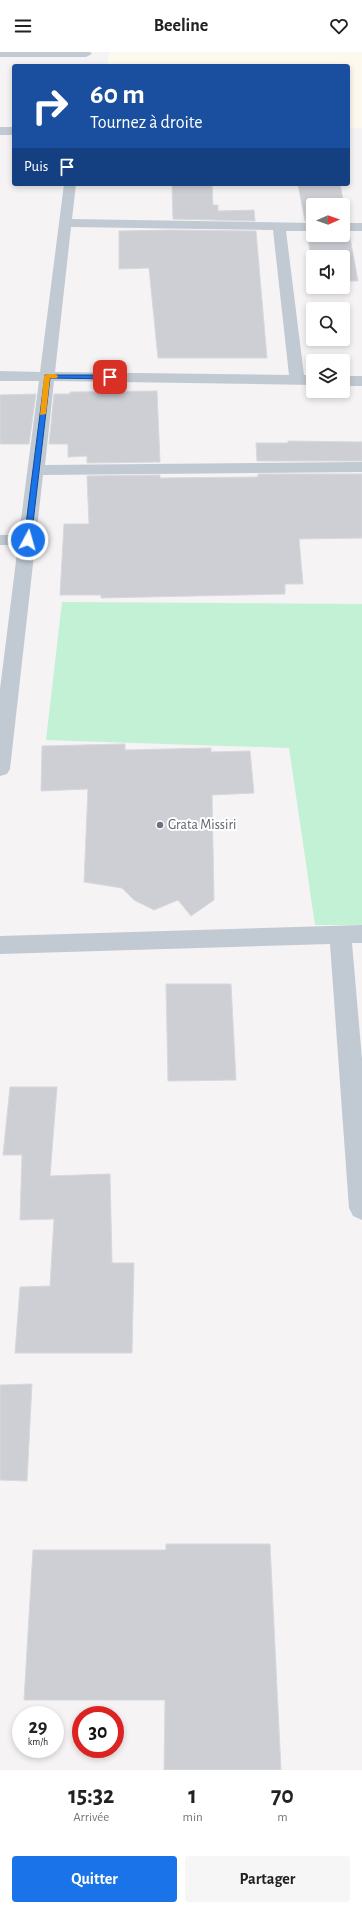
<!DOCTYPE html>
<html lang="fr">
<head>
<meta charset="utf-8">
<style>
	:root { --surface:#fff; --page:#f6f6f6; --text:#222; --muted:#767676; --accent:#1a73e8 }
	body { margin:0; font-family:"Alegreya Sans",sans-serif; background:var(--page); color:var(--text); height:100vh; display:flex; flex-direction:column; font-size:15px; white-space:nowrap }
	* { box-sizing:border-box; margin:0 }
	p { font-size:13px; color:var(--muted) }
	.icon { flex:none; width:22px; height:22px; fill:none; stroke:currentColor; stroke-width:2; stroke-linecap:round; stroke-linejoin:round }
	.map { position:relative; height:1718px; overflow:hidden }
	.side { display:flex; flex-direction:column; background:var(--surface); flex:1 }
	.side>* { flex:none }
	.top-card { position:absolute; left:12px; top:12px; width:338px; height:122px; border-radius:4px; box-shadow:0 2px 6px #0003; background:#1a4fa0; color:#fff; overflow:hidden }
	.needle { width:26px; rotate:88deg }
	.buttons { position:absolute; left:306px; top:146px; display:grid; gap:8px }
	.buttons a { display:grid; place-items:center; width:44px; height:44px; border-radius:4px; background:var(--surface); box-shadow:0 2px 6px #0003; font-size:20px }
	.speed { position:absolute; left:12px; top:1654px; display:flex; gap:8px; font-size:20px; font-weight:700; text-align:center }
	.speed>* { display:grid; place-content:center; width:52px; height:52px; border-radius:50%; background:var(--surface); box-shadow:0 2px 6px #0003; line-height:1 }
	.speed small { font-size:10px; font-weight:400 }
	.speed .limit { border:6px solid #d22; background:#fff; color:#111 }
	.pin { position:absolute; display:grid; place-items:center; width:34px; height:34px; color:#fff; margin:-17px; border-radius:8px; box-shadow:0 2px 6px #0006 }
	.me { position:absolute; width:44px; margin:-22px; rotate:6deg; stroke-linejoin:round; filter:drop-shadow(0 0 3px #0008) }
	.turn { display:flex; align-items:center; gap:14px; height:84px; padding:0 12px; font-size:18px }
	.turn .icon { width:52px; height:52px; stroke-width:2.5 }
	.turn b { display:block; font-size:28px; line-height:34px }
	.then { display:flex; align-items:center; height:38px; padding:0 12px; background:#0003; gap:8px; font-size:15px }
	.eta { display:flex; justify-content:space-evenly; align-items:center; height:68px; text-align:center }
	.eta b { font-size:24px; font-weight:700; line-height:28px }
	.primary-button { display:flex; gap:8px; margin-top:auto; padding:8px 12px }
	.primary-button a { flex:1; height:46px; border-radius:4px; background:var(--accent); color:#fff; font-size:16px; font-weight:700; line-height:46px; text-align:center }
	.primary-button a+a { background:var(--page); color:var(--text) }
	header { display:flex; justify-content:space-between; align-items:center; height:52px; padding:0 12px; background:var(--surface); font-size:18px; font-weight:700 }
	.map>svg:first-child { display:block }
	.commercial { fill:#fdf9ef }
	.green { fill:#c3f1d5 }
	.building { fill:#cdcfd5; stroke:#d7d9de }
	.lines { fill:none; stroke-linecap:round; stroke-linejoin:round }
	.street { fill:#c1cad2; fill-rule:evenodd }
	.route { fill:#1a73e8; stroke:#114b97 }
	.slow { fill:#f59e0b }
	.worship-dot { fill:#6b7280; stroke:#fff; stroke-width:1.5 }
	.labels { text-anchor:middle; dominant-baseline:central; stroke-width:4; stroke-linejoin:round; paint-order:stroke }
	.worship-label { font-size:14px; fill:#5b616d; stroke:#fff; text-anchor:start }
</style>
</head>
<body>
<header><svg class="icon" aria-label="menu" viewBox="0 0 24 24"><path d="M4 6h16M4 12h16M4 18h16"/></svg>Beeline<svg class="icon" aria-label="heart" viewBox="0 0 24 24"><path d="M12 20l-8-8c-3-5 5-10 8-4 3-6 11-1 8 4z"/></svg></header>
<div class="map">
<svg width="362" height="1718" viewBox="0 0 362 1718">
	<rect width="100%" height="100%" fill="#f5f3f3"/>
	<!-- commercial -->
	<path class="commercial" d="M 109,0 L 362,0 L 362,76 L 348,76 L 348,14 L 107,14 Z"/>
	<!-- green -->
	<path class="green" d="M 62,550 L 362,552 L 362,873 L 315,873 L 289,696 L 46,688 Z"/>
	<!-- building -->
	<path class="building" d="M 172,132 L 212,132 L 213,153 L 218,153 L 218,159 L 254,158 L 255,169 L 173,167 Z
		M 298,132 L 340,132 L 347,170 L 343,170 L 343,153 L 313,153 L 313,170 L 305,169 Z
		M 172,178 L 256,179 L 267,306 L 158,306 L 149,216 L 119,217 L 119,179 Z
		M 307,180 L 313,180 L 313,183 L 343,183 L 343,180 L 349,180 L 358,229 L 343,229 L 343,205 L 313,205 L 313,219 Z
		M 157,339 L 160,410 L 87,411 L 87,404 L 68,405 L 68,392 L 49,392 L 54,342 L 70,342 L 70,340 Z
		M 36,342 L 29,392 L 0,392 L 0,343 Z
		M 288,389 L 362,390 L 362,409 L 257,409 L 256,391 L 288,391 Z
		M 258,422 L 362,422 L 362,486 L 299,487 L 303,532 L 285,532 L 285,542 L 101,546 L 101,543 L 60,543 L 64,472 L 89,472 L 87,424 L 160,423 L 160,426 L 258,425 Z
		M 125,692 L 125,698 L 211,696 L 211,700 L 250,699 L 254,741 L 212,743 L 214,848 L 191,864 L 178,848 L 154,858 L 134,848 L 122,836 L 84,830 L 88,737 L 41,739 L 42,694 Z
		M 166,932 L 231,932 L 236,1028 L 168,1029 Z
		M 10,1035 L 57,1035 L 50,1124 L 110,1122 L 112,1211 L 134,1211 L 132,1301 L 15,1301 L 20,1235 L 50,1234 L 54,1167 L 20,1168 L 22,1103 L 3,1103 Z
		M 32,1332 L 27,1429 L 0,1428 L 0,1333 Z
		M 166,1492 L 270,1492 L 281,1718 L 164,1718 L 165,1648 L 24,1648 L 33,1498 L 166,1498 Z"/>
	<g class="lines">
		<!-- street -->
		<path class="street" d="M 0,0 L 90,0 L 92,2 L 86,5 L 0,5 Z
			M 0,75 L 14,75 L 14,83 L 0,83 Z
			M 64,132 L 76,132 L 72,167 L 313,171 L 313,179 L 286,179 L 304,323 L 313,323 L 313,333 L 54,329 L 45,413 L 362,410 L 362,420 L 43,423 L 10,717 L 7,722 L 0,724 L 0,637 L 18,493 L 0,493 L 0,483 L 19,483 L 39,329 L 0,329 L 0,319 L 40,320 ZM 71,175 L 273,178 L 289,323 L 55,320 Z
			M 343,171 L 362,171 L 362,179 L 343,179 Z
			M 343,324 L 362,324 L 362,334 L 343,334 Z
			M 362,873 L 362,891 L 352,891 L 362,1007 L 362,1168 L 353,1164 L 349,1156 L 330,892 L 0,902 L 0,884 Z"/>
	</g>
	<!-- route -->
	<path class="route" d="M 45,323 L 110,323 L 113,325 L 110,327 L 50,326 L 31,488 L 28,490 L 24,488 Z"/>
	<!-- slow -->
	<path class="slow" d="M 55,322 L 58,324 L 57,326 L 50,326 L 46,362 L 40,363 L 44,324 L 47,322 Z"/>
	<!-- markers -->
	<circle class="worship-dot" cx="160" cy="773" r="4"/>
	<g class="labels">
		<!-- worship labels -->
		<g class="worship-label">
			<text x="168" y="773">Grata Missiri</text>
		</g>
	</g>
</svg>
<div class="buttons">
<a><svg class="needle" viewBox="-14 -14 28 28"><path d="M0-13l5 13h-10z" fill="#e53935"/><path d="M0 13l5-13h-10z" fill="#767676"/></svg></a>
<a><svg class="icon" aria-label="sound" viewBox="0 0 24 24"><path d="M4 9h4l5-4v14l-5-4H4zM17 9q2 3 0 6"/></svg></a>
<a><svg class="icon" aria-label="search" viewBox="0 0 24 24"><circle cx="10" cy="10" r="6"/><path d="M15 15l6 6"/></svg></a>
<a><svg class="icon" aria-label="layers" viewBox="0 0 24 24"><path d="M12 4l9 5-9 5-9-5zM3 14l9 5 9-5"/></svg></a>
</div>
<div class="speed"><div>29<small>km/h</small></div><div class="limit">30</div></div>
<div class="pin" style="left:110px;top:325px;background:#d93025"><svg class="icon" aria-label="arrive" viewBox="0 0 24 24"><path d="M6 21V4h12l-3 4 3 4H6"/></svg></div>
<svg class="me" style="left:28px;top:488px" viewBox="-20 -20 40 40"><circle r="17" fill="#1a73e8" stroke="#fff" stroke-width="3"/><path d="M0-11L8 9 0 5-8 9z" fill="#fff"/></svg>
<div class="top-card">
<div class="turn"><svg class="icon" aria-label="right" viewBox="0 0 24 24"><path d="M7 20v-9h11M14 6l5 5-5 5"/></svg><div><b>60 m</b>Tournez à droite</div></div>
<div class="then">Puis<svg class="icon" aria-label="arrive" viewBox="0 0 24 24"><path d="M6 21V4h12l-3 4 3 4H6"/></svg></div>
</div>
</div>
<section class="side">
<div class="eta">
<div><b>15:32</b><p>Arrivée</p></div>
<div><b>1</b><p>min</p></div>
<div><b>70</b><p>m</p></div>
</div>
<div class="primary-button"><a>Quitter</a><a>Partager</a></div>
</section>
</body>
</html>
